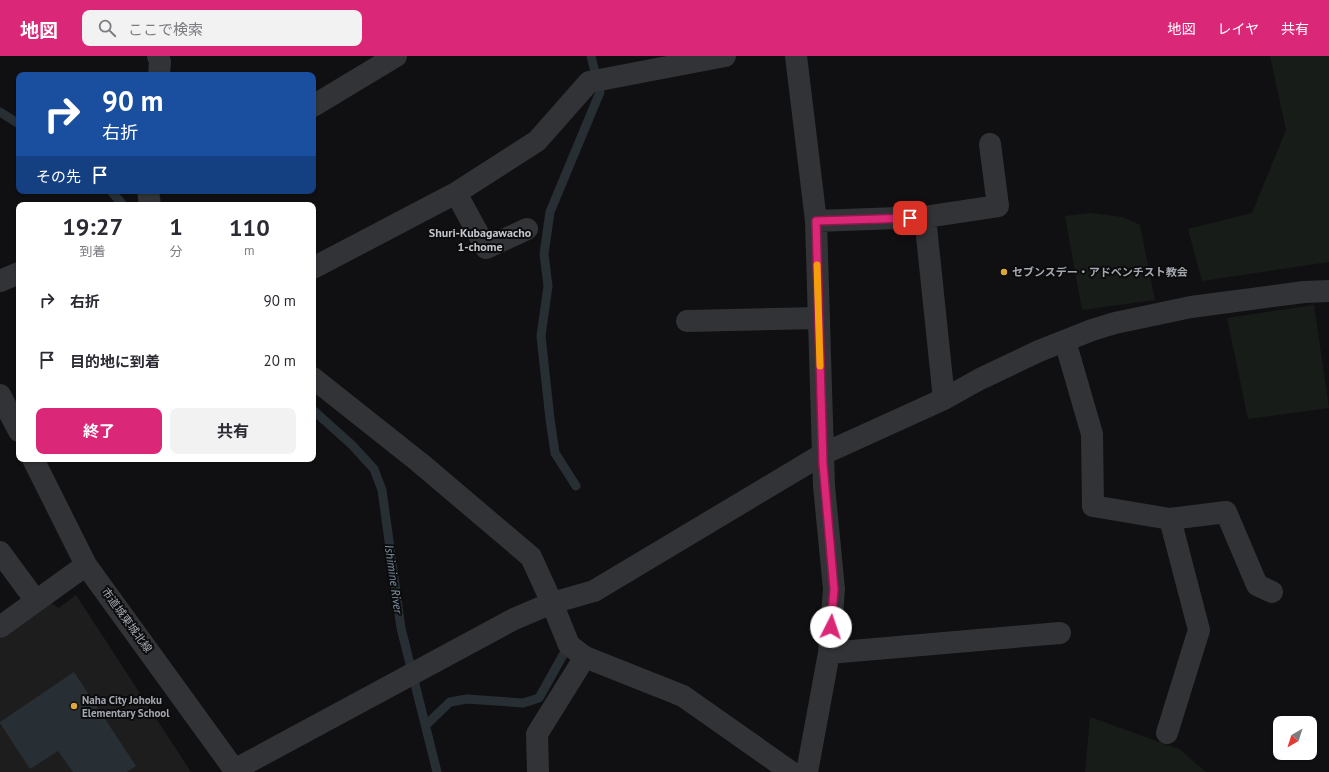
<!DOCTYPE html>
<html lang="ja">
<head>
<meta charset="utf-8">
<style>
	:root { --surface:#fff; --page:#f2f2f3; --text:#2b2b33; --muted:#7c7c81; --accent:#db2777 }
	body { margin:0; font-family:"PT Sans","Noto Sans JP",sans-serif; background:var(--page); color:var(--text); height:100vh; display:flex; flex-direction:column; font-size:15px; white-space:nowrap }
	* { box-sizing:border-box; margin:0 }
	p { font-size:13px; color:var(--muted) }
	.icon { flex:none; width:22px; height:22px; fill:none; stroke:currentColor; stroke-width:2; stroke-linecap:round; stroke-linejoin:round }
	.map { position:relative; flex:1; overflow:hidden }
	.sheet { position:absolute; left:16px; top:146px; width:300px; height:260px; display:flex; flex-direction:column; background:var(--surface); border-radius:8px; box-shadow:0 1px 3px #0004 }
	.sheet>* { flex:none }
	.top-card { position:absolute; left:16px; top:16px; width:300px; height:122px; border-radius:8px; box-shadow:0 1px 3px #0004; background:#1a4fa0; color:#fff; overflow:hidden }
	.needle { width:26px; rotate:219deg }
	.controls { position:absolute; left:1273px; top:660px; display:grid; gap:8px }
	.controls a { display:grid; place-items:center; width:44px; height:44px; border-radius:8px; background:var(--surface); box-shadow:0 1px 3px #0004; font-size:20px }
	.pin { position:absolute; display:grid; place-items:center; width:34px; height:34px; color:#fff; margin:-17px; border-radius:8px; box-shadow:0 2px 6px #0006 }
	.me { position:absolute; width:44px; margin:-22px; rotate:4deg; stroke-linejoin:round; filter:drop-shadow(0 0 3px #0008) }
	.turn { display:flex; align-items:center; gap:14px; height:84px; padding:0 20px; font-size:18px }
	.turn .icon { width:52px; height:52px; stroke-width:2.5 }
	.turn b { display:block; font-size:28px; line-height:34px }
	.then { display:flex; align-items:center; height:38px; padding:0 20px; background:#0003; gap:8px; font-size:15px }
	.eta { display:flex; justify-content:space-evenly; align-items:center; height:68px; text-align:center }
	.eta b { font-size:24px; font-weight:700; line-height:28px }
	.primary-button { display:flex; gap:8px; margin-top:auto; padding:8px 20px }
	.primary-button a { flex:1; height:46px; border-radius:8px; background:var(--accent); color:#fff; font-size:16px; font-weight:700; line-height:46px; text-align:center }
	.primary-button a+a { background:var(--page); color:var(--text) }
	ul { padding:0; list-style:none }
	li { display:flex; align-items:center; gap:12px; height:60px; padding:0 20px }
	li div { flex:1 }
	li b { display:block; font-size:15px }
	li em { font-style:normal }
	header { display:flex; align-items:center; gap:24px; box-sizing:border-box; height:56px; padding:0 20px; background:var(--accent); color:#fff }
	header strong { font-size:19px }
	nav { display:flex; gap:22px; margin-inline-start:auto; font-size:14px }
	.search { width:280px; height:36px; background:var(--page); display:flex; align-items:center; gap:10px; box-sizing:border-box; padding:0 14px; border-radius:8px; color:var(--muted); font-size:15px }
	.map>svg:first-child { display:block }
	.built { fill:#1d1d1e }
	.green { fill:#171c18 }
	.water { fill:#282f34 }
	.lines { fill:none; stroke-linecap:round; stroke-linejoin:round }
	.stream { stroke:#282f34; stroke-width:9 }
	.minor { stroke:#323336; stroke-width:22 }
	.route-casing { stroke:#8e194d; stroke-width:10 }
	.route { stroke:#db2777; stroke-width:7 }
	.slow { stroke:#f59e0b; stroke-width:7 }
	.poi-dot { fill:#dca83e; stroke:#0c0c0d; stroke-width:1.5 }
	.labels { text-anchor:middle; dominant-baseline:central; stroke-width:4; stroke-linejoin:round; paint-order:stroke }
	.poi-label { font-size:11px; font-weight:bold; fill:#a3a7b1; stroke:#0c0c0d; text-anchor:start }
	.street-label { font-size:11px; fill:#a3a7b1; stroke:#0c0c0d }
	.neighbourhood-label { font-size:12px; font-weight:bold; fill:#c4c6cd; stroke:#0c0c0d }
	.water-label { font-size:12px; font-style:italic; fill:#7d94a9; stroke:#0c0c0d }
</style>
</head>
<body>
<header>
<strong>地図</strong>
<div class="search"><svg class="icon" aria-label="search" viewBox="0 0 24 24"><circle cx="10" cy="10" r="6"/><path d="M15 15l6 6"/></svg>ここで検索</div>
<nav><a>地図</a><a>レイヤ</a><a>共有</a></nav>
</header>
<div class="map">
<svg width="1329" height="716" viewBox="0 0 1329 716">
	<rect width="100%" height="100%" fill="#101012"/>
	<!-- built -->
	<path class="built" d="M 76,539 L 191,716 L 0,716 L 0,583 L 51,547 L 59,552 Z"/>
	<!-- green -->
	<path class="green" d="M 1270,0 L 1329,0 L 1329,206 L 1202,225 L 1188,173 L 1252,157 L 1286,74 Z
		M 1089,157 L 1123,161 L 1140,169 L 1155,244 L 1082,254 L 1065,160 Z
		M 1314,249 L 1329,352 L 1248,363 L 1227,262 Z
		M 1090,661 L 1179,693 L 1206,716 L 1085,716 Z"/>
	<!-- water -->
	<path class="water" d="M 74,616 L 136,710 L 127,716 L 73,716 L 58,695 L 30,713 L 0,667 L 0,666 Z"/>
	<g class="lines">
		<!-- stream -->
		<path class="stream" d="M 0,56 L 19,68
			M 111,135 L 123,149
			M 313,354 L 352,389 L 374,413 L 382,434 L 401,572 L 437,716
			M 576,430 L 555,397 L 550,363 L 541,280 L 548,230 L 544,198 L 550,156 L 600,36 L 591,0
			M 426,669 L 450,646 L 467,643 L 523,647 L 539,642 L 563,599"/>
		<!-- minor -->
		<path class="minor" d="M 158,0 L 160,6 L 159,19
			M 796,0 L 816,165 L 823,398 L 824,430 L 834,533 L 829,597 L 807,716
			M 313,50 L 396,0
			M 148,135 L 150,149
			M 456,137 L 537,85 L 589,26 L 725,0
			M 925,161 L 944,343
			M 816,165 L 925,161 L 998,150 L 990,88
			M 313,212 L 456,137 L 486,192 L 527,173
			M 0,225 L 19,217
			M 687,265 L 819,262
			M 1065,285 L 1092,378 L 1093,450 L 1170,463 L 1226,456 L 1257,529 L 1272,536
			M 313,322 L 419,406 L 531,501 L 552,547 L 569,589 L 585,601 L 683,640 L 791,716
			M 0,339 L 19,375
			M 33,403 L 86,509 L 236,716
			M 0,496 L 36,545
			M 0,571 L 86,509
			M 829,597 L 1060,577
			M 1167,677 L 1199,574 L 1170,463
			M 234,714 L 514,563 L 552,547 L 594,535 L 823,398 L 944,343 L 980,323 L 1039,295 L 1092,274 L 1115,267 L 1191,251 L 1304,236 L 1329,235
			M 538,716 L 537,678 L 585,601"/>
	</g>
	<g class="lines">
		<!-- route casing -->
		<g class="route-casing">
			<path id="route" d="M 831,571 L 834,533 L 823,408 L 816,165 L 910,162"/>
		</g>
		<!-- route -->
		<use href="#route" class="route"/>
		<!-- slow -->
		<path class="slow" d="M 817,209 L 820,310"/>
	</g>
	<!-- markers -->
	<g class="poi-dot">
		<circle cx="1004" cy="216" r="4"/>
		<circle cx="74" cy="650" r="4"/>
	</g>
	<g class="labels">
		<!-- poi labels -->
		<g class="poi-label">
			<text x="1012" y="216">セブンスデー・アドベンチスト教会</text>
			<text x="82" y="644">Naha City Johoku<tspan x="82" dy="13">Elementary School</tspan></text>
		</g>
		<!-- street labels -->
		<g class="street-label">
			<text transform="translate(127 564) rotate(54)">市道城東城北線</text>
		</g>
		<!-- neighbourhood labels -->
		<g class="neighbourhood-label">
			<text x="480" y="176">Shuri-Kubagawacho<tspan x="480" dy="14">1-chome</tspan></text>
		</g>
		<!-- water labels -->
		<g class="water-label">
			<text transform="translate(394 523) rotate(82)">Ishimine River</text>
		</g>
	</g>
</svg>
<div class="controls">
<a><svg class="needle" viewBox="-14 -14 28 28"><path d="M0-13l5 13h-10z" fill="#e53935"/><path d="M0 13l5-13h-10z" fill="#7c7c81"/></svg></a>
</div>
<div class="pin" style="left:910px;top:162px;background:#d93025"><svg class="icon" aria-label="arrive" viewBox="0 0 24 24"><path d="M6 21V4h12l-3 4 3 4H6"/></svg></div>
<svg class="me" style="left:831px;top:571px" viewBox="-20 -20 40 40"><circle r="19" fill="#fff"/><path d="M0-13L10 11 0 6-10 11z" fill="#db2777"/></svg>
<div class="top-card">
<div class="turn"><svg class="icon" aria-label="right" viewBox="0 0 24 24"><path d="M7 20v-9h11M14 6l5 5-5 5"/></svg><div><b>90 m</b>右折</div></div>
<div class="then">その先<svg class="icon" aria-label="arrive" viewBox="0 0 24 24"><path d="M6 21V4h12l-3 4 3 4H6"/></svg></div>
</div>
<section class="sheet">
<div class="eta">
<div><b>19:27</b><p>到着</p></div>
<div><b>1</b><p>分</p></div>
<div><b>110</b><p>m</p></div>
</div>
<ul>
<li><svg class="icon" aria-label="right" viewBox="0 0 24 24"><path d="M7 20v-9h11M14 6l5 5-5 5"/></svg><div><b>右折</b></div><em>90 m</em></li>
<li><svg class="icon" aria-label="arrive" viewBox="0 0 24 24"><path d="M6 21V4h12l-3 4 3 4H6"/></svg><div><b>目的地に到着</b></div><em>20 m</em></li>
</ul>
<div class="primary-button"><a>終了</a><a>共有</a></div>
</section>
</div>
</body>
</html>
